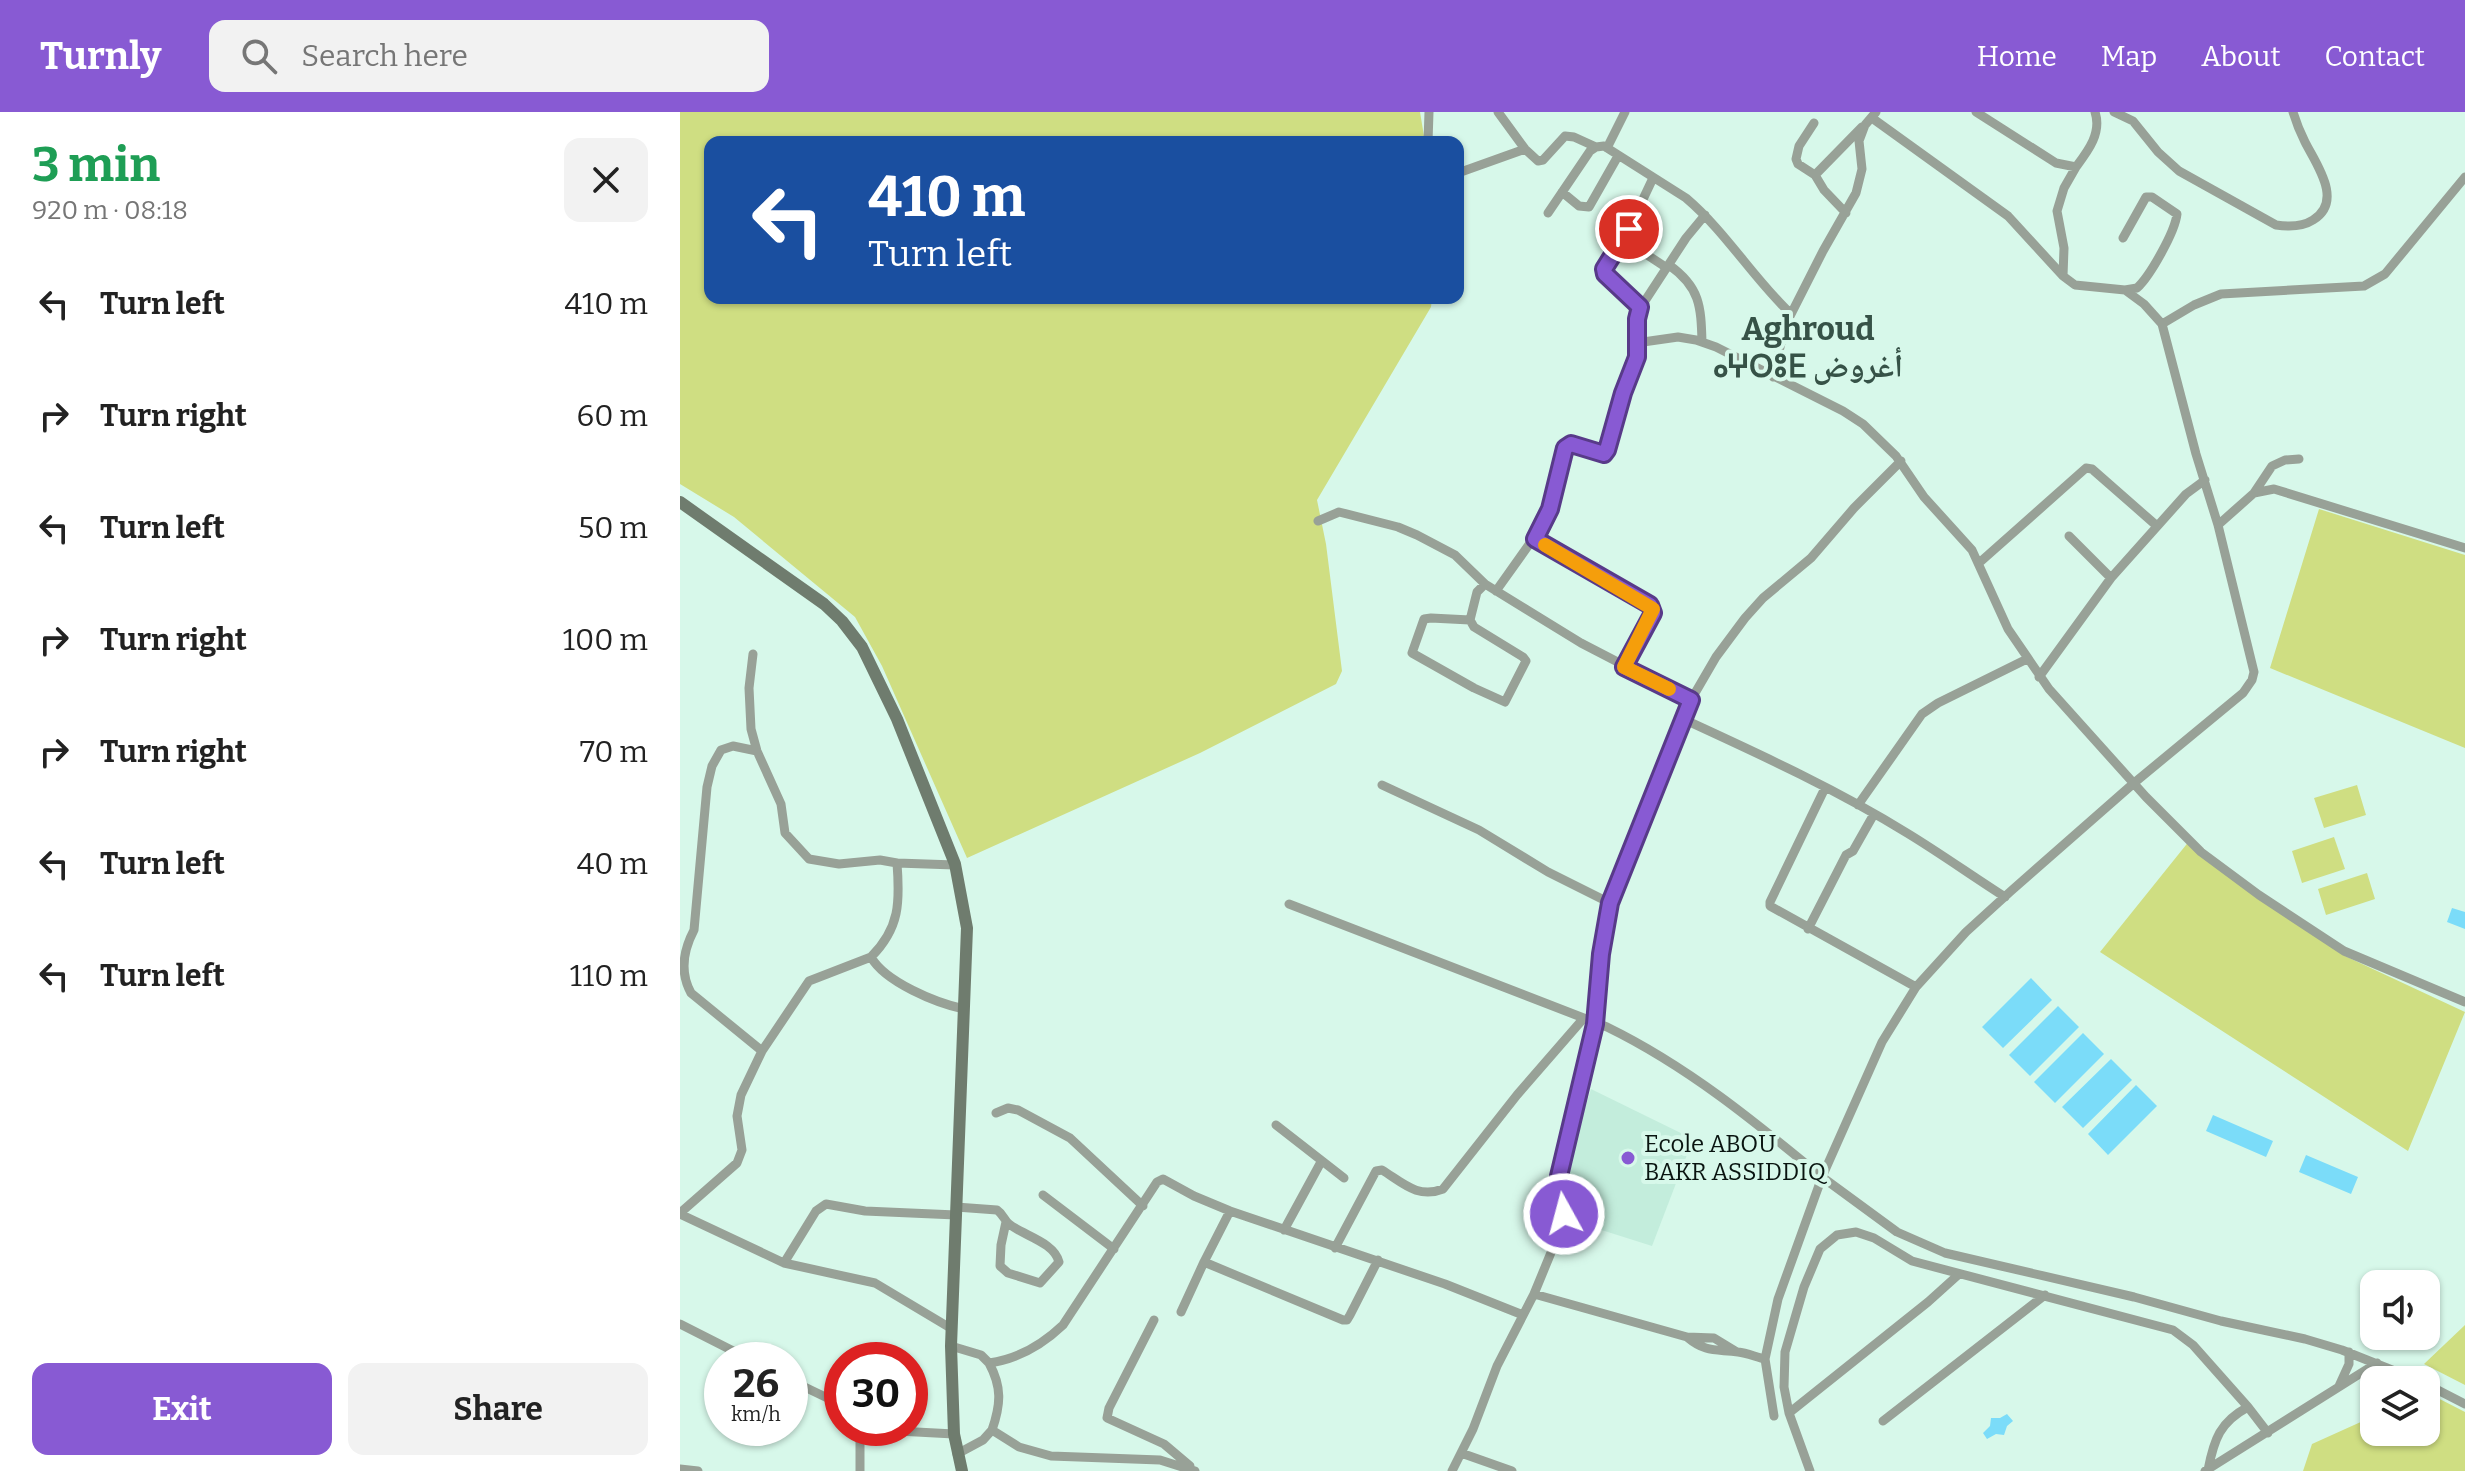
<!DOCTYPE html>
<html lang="en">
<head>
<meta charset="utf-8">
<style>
	:root { --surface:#fff; --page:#f2f2f2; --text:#222; --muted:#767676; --accent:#885ad3 }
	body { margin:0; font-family:Bitter,"Noto Naskh Arabic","Noto Sans Tifinagh",serif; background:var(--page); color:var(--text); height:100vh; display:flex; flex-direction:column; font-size:30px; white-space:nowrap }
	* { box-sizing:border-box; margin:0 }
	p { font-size:26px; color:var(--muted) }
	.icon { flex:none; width:44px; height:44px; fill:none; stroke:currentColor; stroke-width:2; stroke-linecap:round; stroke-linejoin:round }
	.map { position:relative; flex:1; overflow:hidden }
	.drawer { display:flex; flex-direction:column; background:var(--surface); width:680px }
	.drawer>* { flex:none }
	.banner { position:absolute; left:24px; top:24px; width:760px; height:168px; border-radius:16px; box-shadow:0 2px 6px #0004; background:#1a4fa0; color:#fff; overflow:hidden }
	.buttons { position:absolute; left:1680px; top:1158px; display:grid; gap:16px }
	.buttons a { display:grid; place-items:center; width:80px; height:80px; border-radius:16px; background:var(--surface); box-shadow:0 2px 6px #0004; font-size:40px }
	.speed { position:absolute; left:24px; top:1230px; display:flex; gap:16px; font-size:40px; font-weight:700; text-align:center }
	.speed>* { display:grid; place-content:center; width:104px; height:104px; border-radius:50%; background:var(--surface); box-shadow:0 2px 6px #0004; line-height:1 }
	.speed small { font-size:20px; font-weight:400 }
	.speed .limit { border:12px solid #d22; background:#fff; color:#111 }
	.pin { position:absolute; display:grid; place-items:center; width:68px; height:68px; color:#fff; margin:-34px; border:4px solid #fff; border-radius:50%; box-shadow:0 2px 8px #0007 }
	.me { position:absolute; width:88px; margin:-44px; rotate:353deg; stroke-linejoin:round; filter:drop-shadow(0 0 6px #0008) }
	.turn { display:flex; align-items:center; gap:28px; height:168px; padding:0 32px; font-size:36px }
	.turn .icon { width:104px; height:104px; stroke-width:2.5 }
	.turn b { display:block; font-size:56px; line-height:68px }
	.round { display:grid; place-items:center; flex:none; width:84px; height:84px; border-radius:16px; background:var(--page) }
	.summary { display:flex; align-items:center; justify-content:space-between; height:136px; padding:0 32px }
	h1 { font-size:48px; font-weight:700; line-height:60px; color:#1e9e55 }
	.action { display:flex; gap:16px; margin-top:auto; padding:16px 32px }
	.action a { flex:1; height:92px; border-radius:16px; background:var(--accent); color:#fff; font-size:32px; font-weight:700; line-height:92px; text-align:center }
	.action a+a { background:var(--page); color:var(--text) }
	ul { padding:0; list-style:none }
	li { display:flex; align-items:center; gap:24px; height:112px; padding:0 32px }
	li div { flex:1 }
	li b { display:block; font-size:30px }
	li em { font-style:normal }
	header { display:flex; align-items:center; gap:48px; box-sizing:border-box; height:112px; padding:0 40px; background:var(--accent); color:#fff }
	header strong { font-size:38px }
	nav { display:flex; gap:44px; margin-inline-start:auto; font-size:28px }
	.search { width:560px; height:72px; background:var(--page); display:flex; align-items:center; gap:20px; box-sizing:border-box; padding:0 28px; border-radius:16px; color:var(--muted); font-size:30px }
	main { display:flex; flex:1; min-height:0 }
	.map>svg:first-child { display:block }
	.built { fill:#c3eddc }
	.green { fill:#cfde82 }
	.water { fill:#7bdcf9 }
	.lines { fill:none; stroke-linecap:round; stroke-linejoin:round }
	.street { stroke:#98a197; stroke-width:9 }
	.secondary { stroke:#6f7c6e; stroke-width:12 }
	.route-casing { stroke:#583a89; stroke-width:20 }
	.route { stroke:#885ad3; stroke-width:14 }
	.slow { stroke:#f59e0b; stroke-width:14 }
	.poi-dot { fill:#885ad3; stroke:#d7f8ea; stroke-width:3 }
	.labels { text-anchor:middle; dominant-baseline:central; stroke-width:8; stroke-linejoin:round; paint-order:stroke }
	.poi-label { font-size:24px; fill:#091410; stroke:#d7f8ea; text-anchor:start }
	.district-label { font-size:32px; font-weight:bold; fill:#365247; stroke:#d7f8ea }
</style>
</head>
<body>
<header>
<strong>Turnly</strong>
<div class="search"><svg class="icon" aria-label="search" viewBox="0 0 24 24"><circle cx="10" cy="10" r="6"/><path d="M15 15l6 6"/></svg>Search here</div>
<nav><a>Home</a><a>Map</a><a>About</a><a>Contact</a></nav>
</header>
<main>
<section class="drawer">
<div class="summary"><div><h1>3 min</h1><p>920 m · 08:18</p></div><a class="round"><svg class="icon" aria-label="close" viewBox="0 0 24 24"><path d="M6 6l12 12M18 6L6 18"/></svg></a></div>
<ul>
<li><svg class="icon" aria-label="left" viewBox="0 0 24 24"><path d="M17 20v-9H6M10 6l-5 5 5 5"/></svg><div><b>Turn left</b></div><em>410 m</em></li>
<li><svg class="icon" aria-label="right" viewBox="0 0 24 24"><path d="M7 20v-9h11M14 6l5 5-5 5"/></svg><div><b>Turn right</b></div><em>60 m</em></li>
<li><svg class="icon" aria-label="left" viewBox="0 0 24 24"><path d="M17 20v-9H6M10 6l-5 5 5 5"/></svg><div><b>Turn left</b></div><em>50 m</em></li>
<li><svg class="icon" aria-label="right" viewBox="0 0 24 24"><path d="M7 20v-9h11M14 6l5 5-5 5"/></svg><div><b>Turn right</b></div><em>100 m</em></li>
<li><svg class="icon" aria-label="right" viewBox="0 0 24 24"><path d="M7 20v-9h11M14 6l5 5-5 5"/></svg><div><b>Turn right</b></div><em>70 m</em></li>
<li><svg class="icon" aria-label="left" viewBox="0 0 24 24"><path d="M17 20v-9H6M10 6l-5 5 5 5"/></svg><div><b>Turn left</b></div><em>40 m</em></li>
<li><svg class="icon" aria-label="left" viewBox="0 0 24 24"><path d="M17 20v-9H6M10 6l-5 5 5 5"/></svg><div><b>Turn left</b></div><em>110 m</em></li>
</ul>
<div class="action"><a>Exit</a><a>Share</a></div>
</section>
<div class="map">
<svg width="1785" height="1359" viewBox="0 0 1785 1359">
	<rect width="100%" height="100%" fill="#d7f8ea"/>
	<!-- built -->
	<path class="built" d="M 911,977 L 1013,1027 L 972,1134 L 890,1108 L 884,1064 Z"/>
	<!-- green -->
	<path class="green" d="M 0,0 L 740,0 L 745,30 L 30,30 L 30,186 L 752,186 L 751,195 L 637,388 L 646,432 L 662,559 L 656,572 L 520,641 L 287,746 L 202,554 L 175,505 L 54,405 L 0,372 Z
		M 1639,397 L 1785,443 L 1785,636 L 1590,556 Z
		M 1677,673 L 1686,703 L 1644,716 L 1634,686 Z
		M 1654,725 L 1665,757 L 1622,771 L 1612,739 Z
		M 1510,728 L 1665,844 L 1785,900 L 1728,1039 L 1420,840 Z
		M 1687,761 L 1695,787 L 1646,803 L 1638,777 Z
		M 1785,1213 L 1785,1273 L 1744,1252 Z
		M 1746,1280 L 1785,1300 L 1785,1359 L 1623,1359 L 1632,1332 L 1694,1304 L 1694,1320 L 1746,1320 Z"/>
	<!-- water -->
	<path class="water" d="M 1772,796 L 1785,800 L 1785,817 L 1767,810 Z
		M 1351,866 L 1372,888 L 1323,936 L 1302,915 Z
		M 1378,894 L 1399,915 L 1350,964 L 1329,943 Z
		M 1403,921 L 1424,942 L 1375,991 L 1354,970 Z
		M 1431,947 L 1452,968 L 1403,1016 L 1382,995 Z
		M 1456,973 L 1477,994 L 1428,1043 L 1408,1022 Z
		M 1533,1003 L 1593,1029 L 1586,1045 L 1526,1019 Z
		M 1626,1043 L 1678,1065 L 1671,1082 L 1619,1060 Z
		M 1327,1302 L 1333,1309 L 1327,1314 L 1324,1323 L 1316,1322 L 1307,1327 L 1303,1321 L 1310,1314 L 1311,1306 L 1320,1306 Z"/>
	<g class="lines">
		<!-- street -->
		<path class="street" d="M 818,0 L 845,37 L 858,49 L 863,48 L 885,24 L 894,25 L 916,35
			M 1296,0 L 1376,51 L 1396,55 C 1408,39 1422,21 1415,0
			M 1434,0 L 1453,9 L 1478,40 L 1499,59 L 1596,113 C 1609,115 1622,115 1633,108 C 1664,89 1636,52 1625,30 C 1620,20 1616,10 1613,0
			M 1192,6 L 1328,104 L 1383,164 L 1395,173 L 1445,178 L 1457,176 C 1470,164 1495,120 1497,102 L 1472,85 L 1466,85 L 1443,126
			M 1134,11 L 1119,34 L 1116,47 L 1118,52 L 1135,63
			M 748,30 L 749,0
			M 927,36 L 945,0
			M 778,61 L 845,37
			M 882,80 L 899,94 L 909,95 L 938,44
			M 868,101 L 910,39 L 916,35 L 924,34 L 1006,86 C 1046,120 1073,166 1111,202
			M 1166,101 L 1144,78 L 1135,63 L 1182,15
			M 943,127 L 987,156
			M 989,153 C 1020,175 1021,194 1022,230
			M 1383,164 L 1384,136 L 1377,99 L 1384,76 L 1396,55
			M 960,195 L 925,162 L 924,157 L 949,117 L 973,66
			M 1482,212 L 1514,193 L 1541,182 L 1684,174 L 1705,162 L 1785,65
			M 956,231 L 998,225 L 1016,228 L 1036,235 L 1163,299 L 1183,312 L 1216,344 L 1244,385 L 1292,438 L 1328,517 L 1369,577 L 1466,685 L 1521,740 L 1579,783 L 1664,839 L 1785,890
			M 1093,265 L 1105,214 L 1143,139 L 1176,81 L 1182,57 L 1179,29 L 1185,13 L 1196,0
			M 1574,381 L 1592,354 L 1605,348 L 1619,347
			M 638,409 L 659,400 L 718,415 L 737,423 L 775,443 L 805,472 L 901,531 L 1011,588
			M 1538,413 L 1574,381 L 1594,377 L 1785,436
			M 1389,424 L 1431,466
			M 855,427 L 973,497 L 944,555
			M 1299,451 L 1406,356 L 1412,357 L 1477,414
			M 816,479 L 863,413 L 885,336 L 891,332 L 924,342 L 927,338 L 943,281 L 957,245 L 959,198 L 1006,126 L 1025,103
			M 751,506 L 790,508 L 794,515 L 843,545 L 846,549 L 825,590 L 794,576 L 732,541 L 744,507 Z
			M 790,508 L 797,480 L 805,472
			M 73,542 L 69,576 L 71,617 L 77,639 L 101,692 L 105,721 L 129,747 L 159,752 L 200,748 L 217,751 C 220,790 220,816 191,845 C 205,870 256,891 284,897
			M 1359,565 L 1431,466 L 1506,382 L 1525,368
			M 1003,607 C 1079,642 1156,677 1227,721 C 1260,741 1292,764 1325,785
			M 77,639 L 53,634 L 41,638 L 32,654 L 27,675 L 14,818 C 3,839 0,861 11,881 L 82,939
			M 702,673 L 799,718 L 868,760 L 930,791
			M 1145,676 L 1090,790 L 1090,794 L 1236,875
			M 1178,693 L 1242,602 L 1258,591 L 1347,547
			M 217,751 L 275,753
			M 609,792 L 927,915 C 1007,954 1074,1009 1142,1065 L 1202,930 L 1236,875 L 1286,820 L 1331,779 L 1454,671 L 1563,581 L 1572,568 L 1574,560 L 1538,413 L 1516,342 L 1482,212 L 1464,192 L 1445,178
			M 1128,817 L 1166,743 L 1173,739 L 1194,702
			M 316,1001 L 328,996 L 338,998 L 390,1026 L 463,1094
			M 596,1013 L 664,1066
			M 363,1083 L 434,1137
			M 276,1095 L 317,1098 C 323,1102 324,1108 329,1112 C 344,1124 374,1130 379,1150 L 360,1171 L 328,1161 L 320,1154 L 321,1133 L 326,1110
			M 550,1099 L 524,1150 L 663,1208 L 667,1208 L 670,1203 L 698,1148
			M 0,1101 L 57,1051 L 62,1038 L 57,1004 L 61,983 L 82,939 L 129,869 L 191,845
			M 0,1102 L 104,1151 L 195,1171 L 272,1217
			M 604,1118 L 641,1050
			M 655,1136 L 696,1059 L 702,1058 C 723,1071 738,1087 763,1077 L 837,983 L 903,907
			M 104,1151 L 136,1099 L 146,1092 L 185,1099 L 276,1103
			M 854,1182 L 884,1109 L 879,1064 L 915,912 L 921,842 L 930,791 L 1011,588 L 1036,545 L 1065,506 L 1083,486 L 1131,446 L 1174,396 L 1221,349
			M 501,1200 L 524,1150
			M 474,1208 L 429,1296 L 427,1306 L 484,1332 L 510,1354
			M 0,1212 L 71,1248
			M 1007,1225 C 1026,1241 1036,1237 1058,1240 C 1067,1241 1076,1245 1085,1247
			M 271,1234 L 301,1243 L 309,1251 C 338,1247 362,1233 383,1213 L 477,1070 L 483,1067 L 514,1084 L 550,1099 L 765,1172 L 843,1203
			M 309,1251 C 322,1275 321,1292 312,1318
			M 110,1268 L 162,1293
			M 1746,1272 L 1785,1292
			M 1659,1274 L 1669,1252 L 1669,1240
			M 1109,1301 L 1248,1190 L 1278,1163
			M 1094,1304 L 1085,1247 L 1098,1187 L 1142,1065 L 1217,1120 L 1265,1141 L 1454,1185 L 1541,1209 L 1625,1227 L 1662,1238 L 1737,1268
			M 1203,1309 L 1365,1183
			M 180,1317 L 274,1322
			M 781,1341 L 832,1359
			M 277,1342 L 303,1328 L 312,1318 L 339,1335 L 371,1344 L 480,1348 L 515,1359
			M 0,1357 L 18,1359
			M 1528,1358 C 1534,1327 1540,1310 1568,1295 L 1588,1321
			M 180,1359 L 180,1316
			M 772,1359 L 793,1317 L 817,1254 L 854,1182 L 1007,1225 L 1034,1226 L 1057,1240
			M 1130,1359 L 1109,1301 L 1104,1275 L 1105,1240 L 1124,1175 L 1140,1137 L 1157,1123 L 1176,1120 L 1194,1126 L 1232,1149 L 1493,1218 L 1513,1233 L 1568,1295
			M 1525,1359 L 1697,1251"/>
		<!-- secondary -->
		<path class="secondary" d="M 0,390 L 144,492 L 162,509 L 182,535 L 217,607 L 275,752 L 287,816 L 271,1234 L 274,1322 L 282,1359"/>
	</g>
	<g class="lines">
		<!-- route casing -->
		<g class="route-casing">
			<path id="route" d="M 884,1102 L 879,1064 L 915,912 L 921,842 L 930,791 L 1011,588 L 944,555 L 973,501 L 970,493 L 855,427 L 870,397 L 885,336 L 891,332 L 924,342 L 927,338 L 943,281 L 957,245 L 957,207 L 960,195 L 925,162 L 924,157 L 949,117"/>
		</g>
		<!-- route -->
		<use href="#route" class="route"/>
		<!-- slow -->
		<path class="slow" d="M 865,433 L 973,497 L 944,555 L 989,577"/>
	</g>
	<!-- markers -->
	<circle class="poi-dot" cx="948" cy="1046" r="8"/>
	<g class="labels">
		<!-- poi labels -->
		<g class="poi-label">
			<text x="964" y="1032">Ecole ABOU<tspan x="964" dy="28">BAKR ASSIDDIQ</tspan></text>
		</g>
		<!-- district labels -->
		<g class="district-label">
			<text x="1128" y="217">Aghroud<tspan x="1128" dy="37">ⴰⵖⵔⵓⴹ أغروض</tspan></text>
		</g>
	</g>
</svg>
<div class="buttons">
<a><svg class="icon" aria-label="sound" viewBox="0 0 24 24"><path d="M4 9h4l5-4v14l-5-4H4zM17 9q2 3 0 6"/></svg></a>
<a><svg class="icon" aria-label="layers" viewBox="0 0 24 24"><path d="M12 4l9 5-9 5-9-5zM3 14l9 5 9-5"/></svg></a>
</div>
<div class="speed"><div>26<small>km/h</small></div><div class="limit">30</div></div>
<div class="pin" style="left:949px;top:117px;background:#d93025"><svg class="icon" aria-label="arrive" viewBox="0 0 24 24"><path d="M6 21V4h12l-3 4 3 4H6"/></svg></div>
<svg class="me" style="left:884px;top:1102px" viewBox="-20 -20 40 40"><circle r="17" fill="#885ad3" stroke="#fff" stroke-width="3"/><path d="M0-11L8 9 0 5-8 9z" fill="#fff"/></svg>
<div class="banner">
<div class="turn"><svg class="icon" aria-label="left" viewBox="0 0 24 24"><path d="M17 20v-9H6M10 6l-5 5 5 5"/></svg><div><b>410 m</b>Turn left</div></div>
</div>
</div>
</main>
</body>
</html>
